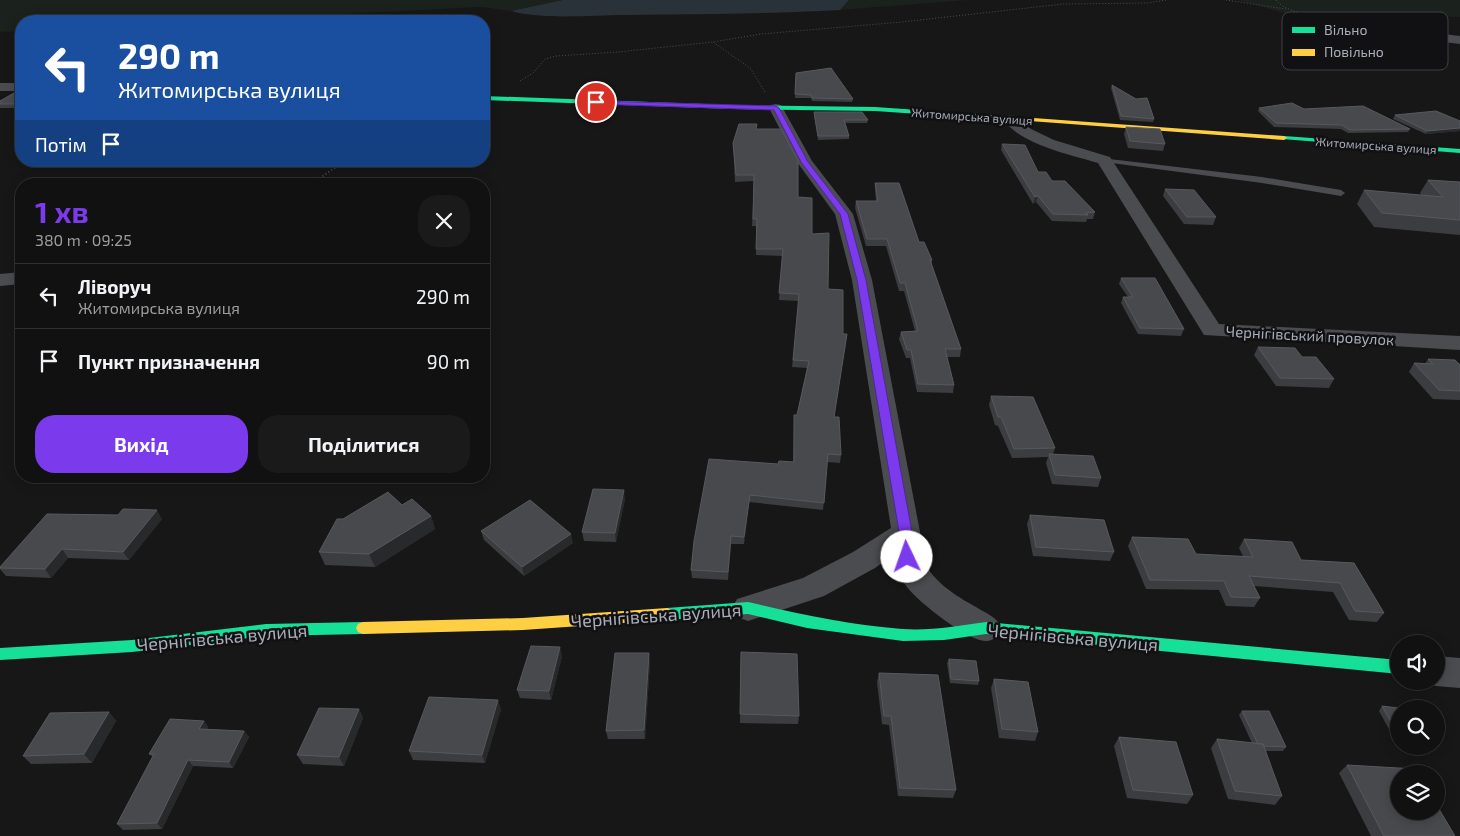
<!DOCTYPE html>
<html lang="uk">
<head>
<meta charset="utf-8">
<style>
	:root { --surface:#111; --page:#1a1a1a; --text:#f1f3f6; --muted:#9c9d9f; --line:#303131; --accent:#7c3aed }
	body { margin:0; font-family:"Exo 2",sans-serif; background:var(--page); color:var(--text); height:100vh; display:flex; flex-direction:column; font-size:19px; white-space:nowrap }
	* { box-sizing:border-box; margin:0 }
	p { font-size:16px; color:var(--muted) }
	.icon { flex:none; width:28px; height:28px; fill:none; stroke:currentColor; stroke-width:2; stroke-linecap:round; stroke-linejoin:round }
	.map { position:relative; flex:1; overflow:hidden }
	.panel { position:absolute; left:15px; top:178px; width:475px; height:305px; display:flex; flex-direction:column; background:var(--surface); border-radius:20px; box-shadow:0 2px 12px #0003,0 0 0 1px var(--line) }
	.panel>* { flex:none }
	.guide { position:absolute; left:15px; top:15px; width:475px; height:152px; border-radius:20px; box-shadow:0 2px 12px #0003,0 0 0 1px var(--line); background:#1a4fa0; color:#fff; overflow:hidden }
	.buttons { position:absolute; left:1390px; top:635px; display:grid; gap:10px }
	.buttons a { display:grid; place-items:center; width:55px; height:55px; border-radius:50%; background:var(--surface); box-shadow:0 2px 12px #0003,0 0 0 1px var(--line); font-size:25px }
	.pin { position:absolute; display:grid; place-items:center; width:42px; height:42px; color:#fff; margin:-21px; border:2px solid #fff; border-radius:50%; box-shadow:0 1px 5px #0007 }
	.me { position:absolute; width:55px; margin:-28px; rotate:357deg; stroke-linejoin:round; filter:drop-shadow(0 0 4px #0008) }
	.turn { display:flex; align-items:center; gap:18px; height:105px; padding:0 20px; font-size:22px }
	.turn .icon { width:65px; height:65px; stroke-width:2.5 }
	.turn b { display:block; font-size:35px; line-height:42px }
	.then { display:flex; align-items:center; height:48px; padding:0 20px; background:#0003; gap:10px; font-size:19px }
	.round { display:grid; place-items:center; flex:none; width:52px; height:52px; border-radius:20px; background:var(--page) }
	.head { display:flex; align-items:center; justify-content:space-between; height:85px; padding:0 20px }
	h1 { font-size:30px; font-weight:700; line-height:38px; color:var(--accent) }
	.primary-button { display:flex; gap:10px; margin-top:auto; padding:10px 20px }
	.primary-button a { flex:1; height:58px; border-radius:20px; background:var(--accent); color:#fff; font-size:20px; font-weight:700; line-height:58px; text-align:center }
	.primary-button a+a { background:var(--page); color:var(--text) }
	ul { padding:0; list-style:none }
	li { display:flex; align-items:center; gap:15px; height:65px; padding:0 20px; border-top:1px solid var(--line) }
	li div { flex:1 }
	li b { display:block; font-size:19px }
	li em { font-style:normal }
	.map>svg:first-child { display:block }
	.green { fill:#1b211c }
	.water { fill:#2a3239 }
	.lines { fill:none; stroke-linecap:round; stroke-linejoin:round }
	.path-far1 { stroke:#4d4e52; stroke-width:1; stroke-dasharray:1 2; stroke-linecap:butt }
	.path { stroke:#4d4e52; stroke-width:2; stroke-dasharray:1 2.5; stroke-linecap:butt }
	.lane { fill:#4b4c50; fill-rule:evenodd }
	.street { fill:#4b4c50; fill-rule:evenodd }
	.fast { fill:#16e098; fill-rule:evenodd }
	.slow { fill:#ffcf43; fill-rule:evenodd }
	.wall { fill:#3c3d40 }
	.shaded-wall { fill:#28292a }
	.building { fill:#48494d; stroke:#57595e }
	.route { fill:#7c3aed; stroke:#51269a }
	.labels { text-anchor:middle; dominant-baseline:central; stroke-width:5; stroke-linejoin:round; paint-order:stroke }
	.far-street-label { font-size:12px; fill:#a8adb8; stroke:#111113 }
	.street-label { font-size:15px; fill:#a8adb8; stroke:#111113 }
	.near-street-label { font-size:18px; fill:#a8adb8; stroke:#111113 }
	.key { fill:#111113; stroke:#3e4045; stroke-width:1 }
	.key-label { font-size:14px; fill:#a8adb8 }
</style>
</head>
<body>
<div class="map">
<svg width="1460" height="836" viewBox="0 0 1460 836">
	<rect width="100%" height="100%" fill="#171717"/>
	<!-- green -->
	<path class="green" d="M 0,0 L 563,0 L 511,11 L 481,7 L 208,21 L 21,21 L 21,31 L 0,32 Z
		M 849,0 L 969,0 L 840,10 Z
		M 1238,0 L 1460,0 L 1460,17 L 1284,13 Z"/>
	<!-- water -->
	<path class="water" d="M 563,0 L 849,0 L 840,10 C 769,14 697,14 626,15 C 592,15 543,20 511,11 Z"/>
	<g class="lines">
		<!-- path-far1 -->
		<path class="path-far1" d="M 1226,0 L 1286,9
			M 1276,0 C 1283,9 1293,10 1303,14 C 1327,24 1349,33 1375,36
			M 520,81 L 533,73 L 545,59 L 556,56 L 618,52 L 713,42
			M 765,92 L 750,68 L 713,42 L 761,34 L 902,22 L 1063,4 L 1148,3 L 1166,0"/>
		<!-- path -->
		<path class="path" d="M 311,184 L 345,161"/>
		<!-- lane -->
		<path class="lane" d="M 1101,158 L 1262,177 L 1341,190 L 1345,193 L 1341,196 L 1262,183 L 1104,162 L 1101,162 Z"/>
		<!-- street -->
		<path class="street" d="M 1427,32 L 1460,36 L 1460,44 L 1427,40 L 1391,42 L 1385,38 L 1391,34 Z
			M 0,83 L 21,83 L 21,91 L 0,91 Z
			M 776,104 L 781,105 L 812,161 L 853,214 L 872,280 L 920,532 C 920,540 920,548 922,555 C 928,579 956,596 976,607 C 987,614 996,616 1002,628 L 997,637 C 994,639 990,641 986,641 C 969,642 918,602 907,587 C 900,578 896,567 892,556 L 875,568 L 824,596 L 748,621 L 737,617 L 732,608 L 737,599 L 803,578 L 853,552 L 891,528 L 852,280 L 835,214 L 797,162 L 769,108 L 771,105 Z
			M 1010,115 L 1015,116 L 1031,129 L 1054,140 L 1110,157 L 1219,324 L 1460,336 L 1460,350 L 1204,335 L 1098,163 C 1069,154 1021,145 1003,119 L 1005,116 Z
			M 21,272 L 21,284 L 0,286 L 0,274 Z
			M 1436,656 L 1460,658 L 1460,688 L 1436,686 L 1424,681 L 1436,681 Z"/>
		<!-- fast -->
		<path class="fast" d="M 484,96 L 732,105 L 875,107 L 991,115 L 994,117 L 991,119 L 875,111 L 732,109 L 484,100 Z
			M 1284,136 L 1460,149 L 1460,153 L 1282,139 L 1281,138 Z
			M 748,602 C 799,614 850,625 902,629 C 930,631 958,626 986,622 L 1399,660 L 1399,674 L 986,634 L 944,640 L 903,641 L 807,628 L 748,614 L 667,620 L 662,618 L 660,614 L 662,610 L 667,608 Z
			M 363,622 L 368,624 L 370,628 L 368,632 L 363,634 L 266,636 L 132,652 L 0,660 L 0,648 L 132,640 L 266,624 Z"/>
		<!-- slow -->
		<path class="slow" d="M 991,115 L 1284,136 L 1287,138 L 1284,140 L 989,118 L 989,116 Z
			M 667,608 L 672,610 L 674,614 L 672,618 L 667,620 L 523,630 L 363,634 L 358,632 L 356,628 L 358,624 L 363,622 L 523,618 Z"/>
	</g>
	<!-- wall -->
	<path class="wall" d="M 796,73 L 853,99 L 852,102 L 812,101 L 811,98 L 795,98 Z
		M 1112,85 L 1154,119 L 1153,122 L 1120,120 L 1111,88 Z
		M 21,89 L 21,108 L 0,108 L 0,101 Z
		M 1259,108 L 1304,109 L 1410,129 L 1408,132 L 1348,133 L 1341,129 L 1274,127 L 1258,111 Z
		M 814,112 L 868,120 L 867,123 L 845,123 L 849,136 L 849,139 L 818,140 L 814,115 Z
		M 1395,115 L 1460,121 L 1460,131 L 1426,134 L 1393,119 Z
		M 1126,127 L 1165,144 L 1163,151 L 1128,148 L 1124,134 Z
		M 757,129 L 798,197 L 812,234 L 828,289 L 843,334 L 846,341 L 834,417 L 841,455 L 840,463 L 827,462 L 823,510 L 749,502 L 744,544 L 731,544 L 728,580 L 692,578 L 691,570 L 694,541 L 778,464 L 793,462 L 794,415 L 797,415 L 807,368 L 792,367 L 799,301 L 779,300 L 782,256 L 756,255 L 756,226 L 752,226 L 754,181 L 735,182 L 733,143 Z
		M 1002,144 L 1038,172 L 1052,181 L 1095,212 L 1093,219 L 1087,219 L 1086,222 L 1052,221 L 1036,202 L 1033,204 L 1001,150 Z
		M 1428,180 L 1460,182 L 1460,235 L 1374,227 L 1357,204 L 1364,190 L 1421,195 L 1420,193 Z
		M 875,183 L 932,260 L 932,265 L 961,349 L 960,357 L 947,357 L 954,385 L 953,393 L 917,392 L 910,358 L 906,358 L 899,339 L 901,332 L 915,331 L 904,291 L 899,291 L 886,246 L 866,246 L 855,208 L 856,201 L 876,201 L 875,190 Z
		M 1165,189 L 1216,217 L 1213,225 L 1184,224 L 1163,196 Z
		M 1121,278 L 1184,329 L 1181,336 L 1138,334 L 1121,303 L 1123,297 L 1128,297 L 1119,284 Z
		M 1258,347 L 1302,357 L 1334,379 L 1329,388 L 1276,386 L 1254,355 Z
		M 1428,359 L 1460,365 L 1460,400 L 1433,399 L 1409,372 L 1414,363 L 1425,364 Z
		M 991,396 L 1055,448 L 1053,454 L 1101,478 L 1098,487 L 1052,484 L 1046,463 L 1048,457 L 1012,458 L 998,426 L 995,425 L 989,405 Z
		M 625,499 L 616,542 L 584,541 L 582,532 Z
		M 1030,515 L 1114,552 L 1110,561 L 1033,556 L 1027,524 Z
		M 431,516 L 435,529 L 375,567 L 325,565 L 319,552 L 343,519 Z
		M 162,519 L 129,560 L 68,558 L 51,578 L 6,576 L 0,569 L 0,567 Z
		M 481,531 L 573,543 L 524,576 L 484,540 Z
		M 1132,537 L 1196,554 L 1243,556 L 1239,548 L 1244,539 L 1301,560 L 1354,563 L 1384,613 L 1377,622 L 1349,620 L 1333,592 L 1254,586 L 1260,598 L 1254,607 L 1226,606 L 1219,590 L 1146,589 L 1128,546 Z
		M 741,652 L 799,716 L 798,724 L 740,723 Z
		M 562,656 L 551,700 L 520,698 L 517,690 Z
		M 949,659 L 979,681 L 978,685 L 950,683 L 947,663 Z
		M 650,662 L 645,739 L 608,739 L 606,731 Z
		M 879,673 L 956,790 L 953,798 L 898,796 L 889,725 L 882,724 L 877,682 Z
		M 994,679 L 1038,732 L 1035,741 L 999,738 L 991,688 Z
		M 1382,706 L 1399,709 L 1399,741 L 1395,740 L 1379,711 Z
		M 359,709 L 363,718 L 344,766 L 303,764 L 297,755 Z
		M 501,709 L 485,763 L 413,760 L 409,751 Z
		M 1242,711 L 1286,747 L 1283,751 L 1265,751 L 1282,796 L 1275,805 L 1228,799 L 1211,748 L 1217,739 L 1252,743 L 1239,715 Z
		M 109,712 L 116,721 L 92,763 L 31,764 L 23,756 Z
		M 204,721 L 208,727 L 207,729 L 244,731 L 249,737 L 233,768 L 193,766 L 162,829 L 123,830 L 117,824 L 153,757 L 149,754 Z
		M 1119,737 L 1193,795 L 1187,804 L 1127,798 L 1114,746 Z
		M 1347,765 L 1455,836 L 1371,836 L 1339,773 Z"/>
	<!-- shaded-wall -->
	<path class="shaded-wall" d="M 1460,128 L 1460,131 L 1426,134 L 1427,131 Z
		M 1038,196 L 1036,202 L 1033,204 L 1035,197 Z
		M 624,490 L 625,499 L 616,542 L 615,533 Z
		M 750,495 L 749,502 L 744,544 L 744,537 Z
		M 157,510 L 162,519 L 129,560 L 123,552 Z
		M 431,516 L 435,529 L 375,567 L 369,554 Z
		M 571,534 L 573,543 L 524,576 L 522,567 Z
		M 731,536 L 731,544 L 728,580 L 728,572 Z
		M 62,549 L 68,558 L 51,578 L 45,569 Z
		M 560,647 L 562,656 L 551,700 L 549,691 Z
		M 649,653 L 650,662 L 645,739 L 644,730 Z
		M 498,700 L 501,709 L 485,763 L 482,755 Z
		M 359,709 L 363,718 L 344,766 L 339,757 Z
		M 109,712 L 116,721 L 92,763 L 84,754 Z
		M 204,721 L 208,727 L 204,735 L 199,729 Z
		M 244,731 L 249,737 L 233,768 L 229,762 Z
		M 188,760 L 193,766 L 162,829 L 157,823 Z"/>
	<!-- building -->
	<path class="building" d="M 831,68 L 853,99 L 812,98 L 811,95 L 795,94 L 796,73 Z
		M 1112,85 L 1136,99 L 1147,98 L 1154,119 L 1121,116 Z
		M 21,89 L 21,104 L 0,104 L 0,101 Z
		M 1292,103 L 1304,109 L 1363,106 L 1410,129 L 1350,130 L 1342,125 L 1276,123 L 1259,108 Z
		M 1436,111 L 1460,121 L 1460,128 L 1427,131 L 1395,115 Z
		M 814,112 L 862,112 L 868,120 L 844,120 L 849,136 L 818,136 Z
		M 739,124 L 757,124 L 756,129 L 781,129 L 798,161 L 798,197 L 812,198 L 812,234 L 829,233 L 828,289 L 843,290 L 843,334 L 847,334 L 834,417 L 839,417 L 841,455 L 828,454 L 824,503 L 750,495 L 744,537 L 731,536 L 728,572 L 691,570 L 694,541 L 709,459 L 778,464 L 779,461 L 794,462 L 794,415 L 797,415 L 809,361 L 793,360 L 799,294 L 779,293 L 783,249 L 756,249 L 757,219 L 753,219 L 754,175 L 736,175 L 733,143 Z
		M 1126,127 L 1160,129 L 1165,144 L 1130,141 Z
		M 1002,144 L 1025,145 L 1038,172 L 1046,172 L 1052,181 L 1065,181 L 1095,212 L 1086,213 L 1088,215 L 1053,214 L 1038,196 L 1035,197 Z
		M 1428,180 L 1460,182 L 1460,220 L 1382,213 L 1364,190 L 1443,197 Z
		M 875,183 L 899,183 L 919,242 L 924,242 L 932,260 L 930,260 L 961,349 L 945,349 L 954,385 L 918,384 L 911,350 L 907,350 L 901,332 L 918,331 L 905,283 L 900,283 L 887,239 L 867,239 L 856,201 L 878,201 Z
		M 1165,189 L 1194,190 L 1216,217 L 1187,217 Z
		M 1121,278 L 1155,278 L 1184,329 L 1140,328 L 1123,297 L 1133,297 Z
		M 1258,347 L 1295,348 L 1302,357 L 1316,357 L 1334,379 L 1280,378 Z
		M 1428,359 L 1455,360 L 1460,365 L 1460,391 L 1439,390 L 1414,363 L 1433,364 Z
		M 991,396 L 1033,397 L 1055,448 L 1014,449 L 1001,417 L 998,417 Z
		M 1049,454 L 1093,456 L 1101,478 L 1055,475 Z
		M 593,489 L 624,490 L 615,533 L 582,532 Z
		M 388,492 L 402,505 L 412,499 L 431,516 L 369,554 L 319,552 L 337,519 L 343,519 Z
		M 530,500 L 571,534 L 522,567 L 481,531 Z
		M 123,509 L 157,510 L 123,552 L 62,549 L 45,569 L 0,568 L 0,567 L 47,514 L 118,515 Z
		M 1030,515 L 1104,520 L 1114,552 L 1036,547 Z
		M 1132,537 L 1188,539 L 1196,554 L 1253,557 L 1244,539 L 1292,542 L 1301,560 L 1354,563 L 1384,613 L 1355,611 L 1340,583 L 1249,576 L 1260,598 L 1231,597 L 1224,581 L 1150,580 Z
		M 531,646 L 560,647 L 549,691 L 517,690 Z
		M 741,652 L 797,654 L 799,716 L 740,714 Z
		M 615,653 L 649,653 L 644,730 L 606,731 Z
		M 949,659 L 976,661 L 979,681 L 951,679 Z
		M 879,673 L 938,675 L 956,790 L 900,788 L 891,716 L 884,716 Z
		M 994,679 L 1028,682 L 1038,732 L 1002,729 Z
		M 429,697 L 498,700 L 482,755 L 409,751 Z
		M 1382,706 L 1407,709 L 1399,709 L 1399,736 Z
		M 319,708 L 359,709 L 339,757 L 297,755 Z
		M 1242,711 L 1269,711 L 1286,747 L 1264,746 L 1263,744 L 1258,744 Z
		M 109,712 L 84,754 L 23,756 L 50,713 Z
		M 170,719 L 204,721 L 199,729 L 244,731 L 229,762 L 188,760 L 157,823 L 117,824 L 154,754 L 149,754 Z
		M 1119,737 L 1176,742 L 1193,795 L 1133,790 Z
		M 1217,739 L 1263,744 L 1282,796 L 1235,791 Z
		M 1347,765 L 1416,769 L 1419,774 L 1399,774 L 1399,811 L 1436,811 L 1436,804 L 1455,836 L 1384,836 Z"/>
	<!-- route -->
	<path class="route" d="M 596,101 L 776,106 L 779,108 L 808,162 L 848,214 L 866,280 L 912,532 L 914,557 L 912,561 L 907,562 L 902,561 L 900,557 L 899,532 L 857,280 L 840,214 L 801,162 L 774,110 L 594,104 L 593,102 Z"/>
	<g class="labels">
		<!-- far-street labels -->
		<g class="far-street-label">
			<text transform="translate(972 116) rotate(4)">Житомирська вулиця</text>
			<text transform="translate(1376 145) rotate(4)">Житомирська вулиця</text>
		</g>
		<!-- street labels -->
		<g class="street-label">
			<text transform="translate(1310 335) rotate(3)">Чернігівський провулок</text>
		</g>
		<!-- near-street labels -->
		<g class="near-street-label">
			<text transform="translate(656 615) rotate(-4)">Чернігівська вулиця</text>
			<text transform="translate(222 637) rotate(-5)">Чернігівська вулиця</text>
			<text transform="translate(1073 637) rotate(5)">Чернігівська вулиця</text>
		</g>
	</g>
	<!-- legend -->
	<rect x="1282" y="12" width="166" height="58" rx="8" class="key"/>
	<rect x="1292" y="27" width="23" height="6" fill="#16e098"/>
	<rect x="1292" y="49" width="23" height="7" fill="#ffcf43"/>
	<g class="key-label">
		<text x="1324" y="35">Вільно</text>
		<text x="1324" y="57">Повільно</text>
	</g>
</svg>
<div class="buttons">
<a><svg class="icon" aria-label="sound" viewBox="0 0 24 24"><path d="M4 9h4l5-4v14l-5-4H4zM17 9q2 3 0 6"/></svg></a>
<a><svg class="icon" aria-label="search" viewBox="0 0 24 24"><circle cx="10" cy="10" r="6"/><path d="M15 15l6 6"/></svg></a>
<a><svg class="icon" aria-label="layers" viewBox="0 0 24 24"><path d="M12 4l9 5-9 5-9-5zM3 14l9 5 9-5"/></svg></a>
</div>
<div class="pin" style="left:596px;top:102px;background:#d93025"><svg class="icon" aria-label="arrive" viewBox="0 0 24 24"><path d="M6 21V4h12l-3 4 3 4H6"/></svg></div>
<svg class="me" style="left:907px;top:557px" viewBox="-20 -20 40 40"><circle r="19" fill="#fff"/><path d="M0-13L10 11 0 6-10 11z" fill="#7c3aed"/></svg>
<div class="guide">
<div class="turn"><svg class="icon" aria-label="left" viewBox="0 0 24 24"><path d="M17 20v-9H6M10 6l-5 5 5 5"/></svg><div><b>290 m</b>Житомирська вулиця</div></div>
<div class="then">Потім<svg class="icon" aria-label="arrive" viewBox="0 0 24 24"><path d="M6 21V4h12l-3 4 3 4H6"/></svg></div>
</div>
<section class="panel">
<div class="head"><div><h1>1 хв</h1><p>380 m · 09:25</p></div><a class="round"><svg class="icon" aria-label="close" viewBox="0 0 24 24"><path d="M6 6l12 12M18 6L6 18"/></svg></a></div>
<ul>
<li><svg class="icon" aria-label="left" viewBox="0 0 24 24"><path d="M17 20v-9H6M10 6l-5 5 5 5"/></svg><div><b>Ліворуч</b><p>Житомирська вулиця</p></div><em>290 m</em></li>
<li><svg class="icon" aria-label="arrive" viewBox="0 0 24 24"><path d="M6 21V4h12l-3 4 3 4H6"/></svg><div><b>Пункт призначення</b></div><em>90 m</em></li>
</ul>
<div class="primary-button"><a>Вихід</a><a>Поділитися</a></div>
</section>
</div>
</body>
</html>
